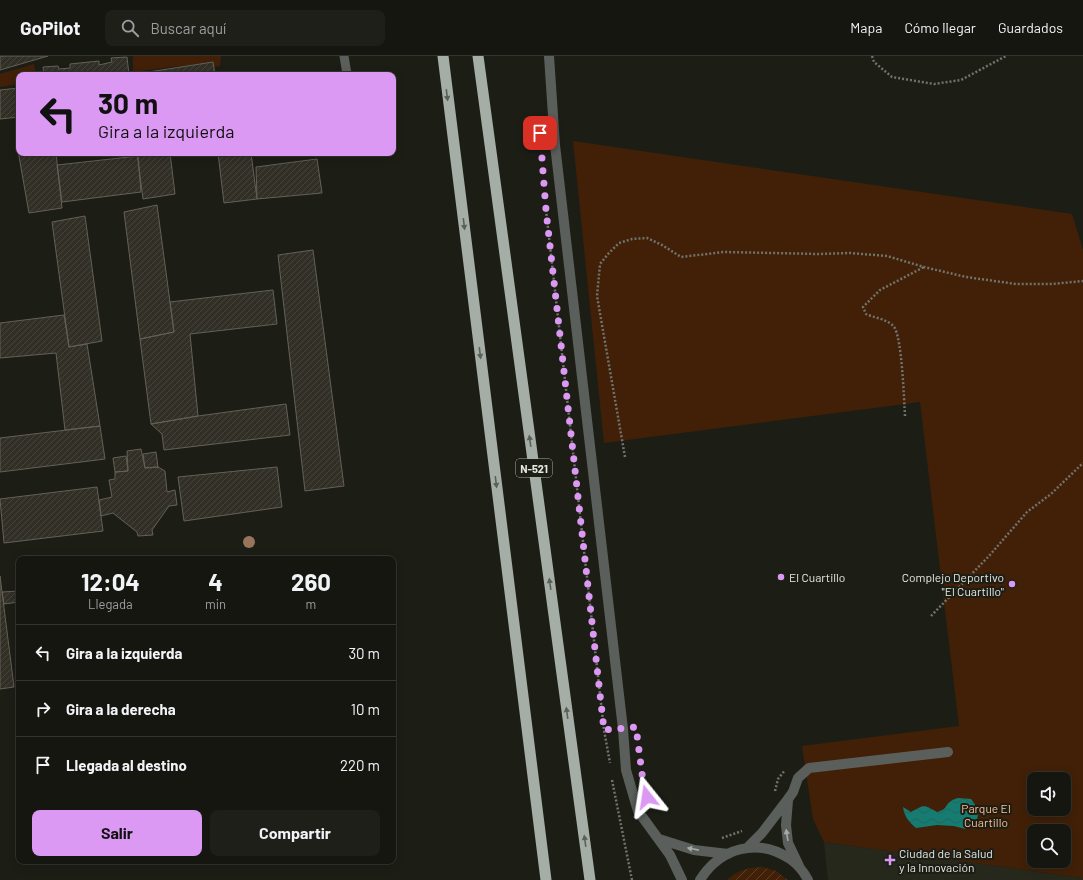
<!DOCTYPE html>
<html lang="es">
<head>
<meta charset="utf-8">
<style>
	:root { --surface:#151610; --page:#1e1f19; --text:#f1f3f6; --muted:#9d9f9f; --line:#343530; --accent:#dc99f4 }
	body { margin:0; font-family:Barlow,sans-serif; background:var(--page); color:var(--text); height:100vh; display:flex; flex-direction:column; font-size:15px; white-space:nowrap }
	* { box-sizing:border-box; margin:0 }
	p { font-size:13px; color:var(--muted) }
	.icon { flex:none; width:22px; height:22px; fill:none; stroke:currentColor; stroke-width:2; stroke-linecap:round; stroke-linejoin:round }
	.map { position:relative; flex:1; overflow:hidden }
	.details { position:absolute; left:16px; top:500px; width:380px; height:308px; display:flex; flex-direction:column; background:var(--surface); border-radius:8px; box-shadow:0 2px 10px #0003,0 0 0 1px var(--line) }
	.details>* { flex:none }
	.hud { position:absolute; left:16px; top:16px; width:380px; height:84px; border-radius:8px; box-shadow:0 2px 10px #0003,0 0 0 1px var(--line); background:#dc99f4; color:#111; overflow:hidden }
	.buttons { position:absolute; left:1027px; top:716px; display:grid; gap:8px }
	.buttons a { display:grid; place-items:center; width:44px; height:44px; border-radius:8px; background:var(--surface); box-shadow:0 2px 10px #0003,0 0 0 1px var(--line); font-size:20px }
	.pin { position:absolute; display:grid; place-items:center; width:34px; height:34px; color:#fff; margin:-17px; border-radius:8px; box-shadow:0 2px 6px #0006 }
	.me { position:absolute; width:44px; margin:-22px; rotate:345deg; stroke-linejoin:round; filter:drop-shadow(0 0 3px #0008) }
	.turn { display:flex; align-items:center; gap:14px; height:84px; padding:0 16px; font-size:18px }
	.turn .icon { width:52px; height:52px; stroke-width:2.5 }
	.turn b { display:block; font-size:28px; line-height:34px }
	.eta { display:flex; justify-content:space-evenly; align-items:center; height:68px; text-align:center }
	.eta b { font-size:24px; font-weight:700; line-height:28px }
	.button { display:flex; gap:8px; margin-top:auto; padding:8px 16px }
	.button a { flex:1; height:46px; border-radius:8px; background:var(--accent); color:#111; font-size:16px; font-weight:700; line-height:46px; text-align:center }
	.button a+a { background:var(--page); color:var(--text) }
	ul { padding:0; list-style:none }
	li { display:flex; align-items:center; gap:12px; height:56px; padding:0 16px; border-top:1px solid var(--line) }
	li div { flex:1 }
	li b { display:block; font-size:15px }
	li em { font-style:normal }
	header { display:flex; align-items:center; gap:24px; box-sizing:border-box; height:56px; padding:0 20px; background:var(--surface); border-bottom:1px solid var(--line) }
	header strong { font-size:19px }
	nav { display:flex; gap:22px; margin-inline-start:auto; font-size:14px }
	.search { width:280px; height:36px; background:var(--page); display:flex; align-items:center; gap:10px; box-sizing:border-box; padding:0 14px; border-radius:8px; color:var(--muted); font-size:15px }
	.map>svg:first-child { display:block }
	.built { fill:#25281a }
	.green { fill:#412007; fill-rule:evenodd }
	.garden { fill:url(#garden-furrows) }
	.water { fill:url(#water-waves) }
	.building { fill:url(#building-hatch); stroke:#646057 }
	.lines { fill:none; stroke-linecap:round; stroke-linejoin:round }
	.path { stroke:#71736c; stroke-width:2.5; stroke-dasharray:2 2; stroke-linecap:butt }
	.service { stroke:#5b5f5b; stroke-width:9 }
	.minor { stroke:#5b5f5b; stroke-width:10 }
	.trunk { stroke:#a5aea6; stroke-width:11 }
	.tree { fill:#98755a }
	.oneway { fill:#5a5f57 }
	.oneway2 { fill:#a7aaa5 }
	.route { stroke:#dc99f4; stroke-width:7; stroke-dasharray:0 12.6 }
	.poi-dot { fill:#dc99f4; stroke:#1c1e16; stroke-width:1.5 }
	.labels { text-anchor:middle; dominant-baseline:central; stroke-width:4; stroke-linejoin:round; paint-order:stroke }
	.shield { fill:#1c1e16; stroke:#a9aba4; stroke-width:1 }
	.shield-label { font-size:11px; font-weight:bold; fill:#e5e7e1 }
	.poi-label { font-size:12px; fill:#e5e7e1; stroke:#1c1e16; text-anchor:start }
	.park-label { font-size:12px; fill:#fdbc91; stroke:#1c1e16 }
</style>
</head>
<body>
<header>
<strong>GoPilot</strong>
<div class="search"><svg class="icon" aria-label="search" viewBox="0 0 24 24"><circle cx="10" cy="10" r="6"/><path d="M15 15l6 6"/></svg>Buscar aquí</div>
<nav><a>Mapa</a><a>Cómo llegar</a><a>Guardados</a></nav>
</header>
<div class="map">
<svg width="1083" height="824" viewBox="0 0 1083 824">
	<defs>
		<pattern id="garden-furrows" width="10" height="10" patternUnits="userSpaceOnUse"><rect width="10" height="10" fill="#412007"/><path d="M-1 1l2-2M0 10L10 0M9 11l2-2" fill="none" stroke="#5c402b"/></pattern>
		<pattern id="water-waves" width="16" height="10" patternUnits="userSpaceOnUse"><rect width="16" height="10" fill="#147c71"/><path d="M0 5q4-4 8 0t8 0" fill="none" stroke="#2a635d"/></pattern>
		<pattern id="building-hatch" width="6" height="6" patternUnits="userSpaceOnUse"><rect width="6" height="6" fill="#322f26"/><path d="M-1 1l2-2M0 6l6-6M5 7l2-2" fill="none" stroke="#46433b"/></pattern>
	</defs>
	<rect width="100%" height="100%" fill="#1c1e16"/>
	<!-- built -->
	<path class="built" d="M 824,786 L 1083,822 L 1083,824 L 828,824 Z"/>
	<!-- green -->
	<path class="green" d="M 133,0 L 221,0 L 220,10 L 214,11 L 213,6 L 133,16 Z
		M 34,8 L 36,19 L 19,19 L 19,28 L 0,31 L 0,18 Z
		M 573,85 L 1072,158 L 1083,194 L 1083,822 L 824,786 L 813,763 L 802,690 L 959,670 L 920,346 L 604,387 ZM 1034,723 L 1064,723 L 1064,753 L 1034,753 ZM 1034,775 L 1064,775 L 1064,805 L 1034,805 Z"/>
	<!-- garden -->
	<path class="garden" d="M 762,811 L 776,815 L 788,824 L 727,824 C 738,814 746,812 762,811 Z"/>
	<!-- water -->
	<path class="water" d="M 958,742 L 971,743 C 981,755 981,767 965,773 L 954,770 L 937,769 L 916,772 C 909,766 904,760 903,751 L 911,756 C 925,749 922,748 937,756 C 948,753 944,750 951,745 C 953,743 956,743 958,742 Z"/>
	<!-- building -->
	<path class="building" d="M 4,0 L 48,0 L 0,14 L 0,1 Z
		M 127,1 L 129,19 L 44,19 L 43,11 L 58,10 L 59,13 L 70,12 L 70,8 L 99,5 L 99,9 L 112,6 L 111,2 Z
		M 213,6 L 215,19 L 129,19 Z
		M 19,32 L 19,61 L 0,63 L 0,34 Z
		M 19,88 L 19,97 L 56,97 L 62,152 L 29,157 L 17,89 Z
		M 137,97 L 170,97 L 175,138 L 143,143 Z
		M 218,97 L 251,97 L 257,143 L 224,147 Z
		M 138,100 L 141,136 L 62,146 L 57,109 Z
		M 317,103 L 322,137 L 257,143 L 256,111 Z
		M 157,149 L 174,276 L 140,283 L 124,156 Z
		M 85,160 L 102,285 L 69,291 L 52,166 Z
		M 313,194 L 344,430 L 305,435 L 278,199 Z
		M 273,234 L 277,268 L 190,278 L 198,360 L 151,368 L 140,283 L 174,276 L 170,246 Z
		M 64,259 L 69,291 L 87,288 L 100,370 L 65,374 L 56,297 L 0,302 L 0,267 Z
		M 286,348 L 290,379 L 164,394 L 162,378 L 151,368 L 198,360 Z
		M 100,370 L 105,403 L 0,416 L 0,382 Z
		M 141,393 L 145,412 L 158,411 L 165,415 L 167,436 L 175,434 L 177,449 L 169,450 L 152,474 L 153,479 L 138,480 L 137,476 L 113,457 L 101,460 L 99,444 L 112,441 L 109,424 L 115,423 L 115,416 L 128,415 L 127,395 Z
		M 156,396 L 158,411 L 145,412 L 143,398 Z
		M 126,400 L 128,415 L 115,416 L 113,402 Z
		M 277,411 L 282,451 L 184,465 L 178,421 Z
		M 97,431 L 103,475 L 4,487 L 0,443 Z
		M 0,520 L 14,631 L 0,633 Z
		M 19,535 L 19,546 L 4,548 L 2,536 Z"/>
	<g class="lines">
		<!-- path -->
		<path class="path" d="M 872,0 L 874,6 L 892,21 L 934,28 L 961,24 L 1006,0
			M 546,154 L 604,674 L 610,707
			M 905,360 C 904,344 902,281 894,271 C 888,263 874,262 866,258 L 863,251 L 880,234 L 924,211
			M 625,401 L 597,240 L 600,208 L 608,198 L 619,187 L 632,183 L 647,182 L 662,189 L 681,201 L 724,196 L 819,198 L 850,197 L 887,200 L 924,211 L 966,221 L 1016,228 L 1052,228 L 1083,225
			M 931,560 L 989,500 L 1027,456 L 1051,438 L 1083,407
			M 612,724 L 632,824
			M 775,735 L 778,723 L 785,714
			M 722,782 L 742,775"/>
		<!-- service -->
		<path class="service" d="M 344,0 L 347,18"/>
		<!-- minor -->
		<path class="minor" d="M 549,0 L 555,89 L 623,673 L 626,714 L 638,755 L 670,799 L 682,824
			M 788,744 L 786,769 L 788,787 L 799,810
			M 659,783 L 694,794 L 728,798
			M 747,792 L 762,777 L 788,743 L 793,736 L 798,722 L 809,712 L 948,696
			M 700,824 C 720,792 758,781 790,803 C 797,808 804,816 808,824"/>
		<!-- trunk -->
		<path class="trunk" d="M 443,0 L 546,824
			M 478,0 L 590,824"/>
	</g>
	<!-- trees -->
	<circle class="tree" cx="249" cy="486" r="6"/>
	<!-- one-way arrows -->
	<defs><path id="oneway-solid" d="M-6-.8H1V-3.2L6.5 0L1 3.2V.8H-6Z"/></defs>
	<g class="oneway">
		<use href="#oneway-solid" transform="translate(447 39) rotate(83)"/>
		<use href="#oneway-solid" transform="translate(464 168) rotate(83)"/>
		<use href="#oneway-solid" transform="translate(480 297) rotate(83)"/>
		<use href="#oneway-solid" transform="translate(530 385) rotate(-98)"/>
		<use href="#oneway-solid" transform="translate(496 426) rotate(83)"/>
		<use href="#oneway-solid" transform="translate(550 528) rotate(-98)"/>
		<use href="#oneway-solid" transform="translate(567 657) rotate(-98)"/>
		<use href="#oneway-solid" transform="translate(585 785) rotate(-98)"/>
	</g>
	<g class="oneway2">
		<use href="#oneway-solid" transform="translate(787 779) rotate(-99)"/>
		<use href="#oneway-solid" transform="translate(693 793) rotate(-169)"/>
	</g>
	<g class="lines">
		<!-- route -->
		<path class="route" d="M 540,77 L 546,154 L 604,674 L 636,671 L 644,733 L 647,741"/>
	</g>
	<!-- markers -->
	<g class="poi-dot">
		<circle cx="781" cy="521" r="4"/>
		<circle cx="1012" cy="528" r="4"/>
		<path d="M888 798h4v4h4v4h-4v4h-4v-4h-4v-4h4z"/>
	</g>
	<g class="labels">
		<!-- shield labels -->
		<rect class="shield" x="516" y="403" width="36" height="18" rx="3"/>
		<g class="shield-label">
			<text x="534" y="412">N-521</text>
		</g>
		<!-- poi labels -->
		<g class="poi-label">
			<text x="789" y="521">El Cuartillo</text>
			<text x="1004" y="521" text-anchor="end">Complejo Deportivo<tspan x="1004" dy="14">"El Cuartillo"</tspan></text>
			<text x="899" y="797">Ciudad de la Salud<tspan x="899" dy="14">y la Innovación</tspan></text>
		</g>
		<!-- park labels -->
		<g class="park-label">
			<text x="986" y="752">Parque El<tspan x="986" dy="14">Cuartillo</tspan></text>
		</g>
	</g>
</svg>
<div class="buttons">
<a><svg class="icon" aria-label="sound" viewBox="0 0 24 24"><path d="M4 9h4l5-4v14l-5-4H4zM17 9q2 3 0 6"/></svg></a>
<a><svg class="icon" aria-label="search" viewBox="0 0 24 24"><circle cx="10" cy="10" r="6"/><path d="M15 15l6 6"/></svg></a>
</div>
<div class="pin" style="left:540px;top:77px;background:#d93025"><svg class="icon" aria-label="arrive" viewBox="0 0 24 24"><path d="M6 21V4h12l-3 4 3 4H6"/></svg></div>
<svg class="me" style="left:647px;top:741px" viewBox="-20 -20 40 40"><path d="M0-17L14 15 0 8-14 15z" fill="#dc99f4" stroke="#fff" stroke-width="4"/></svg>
<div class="hud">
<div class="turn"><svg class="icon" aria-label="left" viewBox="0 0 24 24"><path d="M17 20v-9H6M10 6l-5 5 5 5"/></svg><div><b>30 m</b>Gira a la izquierda</div></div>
</div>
<section class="details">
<div class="eta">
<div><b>12:04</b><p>Llegada</p></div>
<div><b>4</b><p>min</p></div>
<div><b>260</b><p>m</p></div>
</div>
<ul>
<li><svg class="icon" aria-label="left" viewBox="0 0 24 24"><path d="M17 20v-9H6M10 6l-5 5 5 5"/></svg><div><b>Gira a la izquierda</b></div><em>30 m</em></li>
<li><svg class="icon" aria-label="right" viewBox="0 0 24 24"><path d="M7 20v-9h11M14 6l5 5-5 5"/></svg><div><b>Gira a la derecha</b></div><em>10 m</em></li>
<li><svg class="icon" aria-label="arrive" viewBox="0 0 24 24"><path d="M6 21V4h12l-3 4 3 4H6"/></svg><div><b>Llegada al destino</b></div><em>220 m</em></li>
</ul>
<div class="button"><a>Salir</a><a>Compartir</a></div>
</section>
</div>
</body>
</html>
